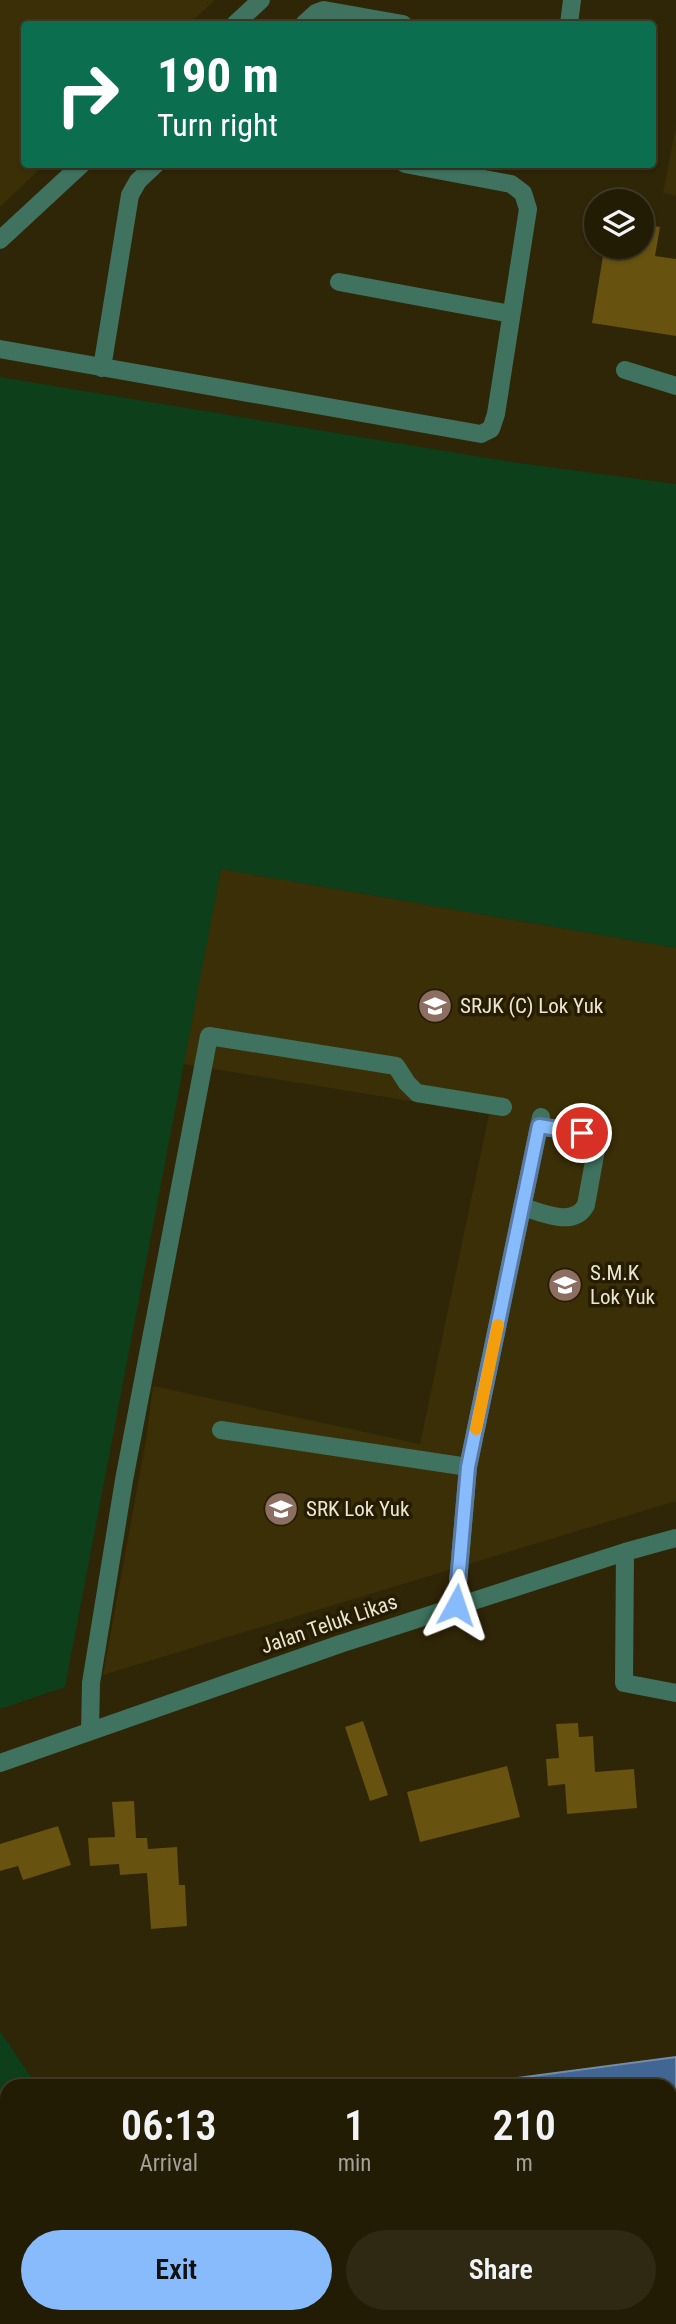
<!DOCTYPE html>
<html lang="en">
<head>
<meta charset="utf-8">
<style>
	:root { --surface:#231c05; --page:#2f2913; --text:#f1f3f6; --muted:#a3a19a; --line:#403a27; --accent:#88bbfc }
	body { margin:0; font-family:"Roboto Condensed",sans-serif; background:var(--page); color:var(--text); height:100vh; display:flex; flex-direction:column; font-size:26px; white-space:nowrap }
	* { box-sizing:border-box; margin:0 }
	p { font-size:23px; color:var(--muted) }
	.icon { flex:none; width:38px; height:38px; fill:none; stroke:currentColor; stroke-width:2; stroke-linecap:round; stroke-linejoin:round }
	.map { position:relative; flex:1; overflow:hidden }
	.side { position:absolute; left:0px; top:2079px; width:677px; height:245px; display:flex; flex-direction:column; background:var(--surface); border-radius:21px 21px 0 0; box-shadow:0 2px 5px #0004,0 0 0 2px var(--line) }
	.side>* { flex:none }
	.hud { position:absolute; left:21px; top:21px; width:635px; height:147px; border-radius:7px; box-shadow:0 2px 5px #0004,0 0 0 2px var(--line); background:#0b6e4f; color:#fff; overflow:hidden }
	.buttons { position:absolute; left:584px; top:189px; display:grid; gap:14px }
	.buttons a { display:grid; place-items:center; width:70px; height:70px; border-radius:50%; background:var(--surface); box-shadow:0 2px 5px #0004,0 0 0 2px var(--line); font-size:35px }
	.pin { position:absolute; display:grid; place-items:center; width:60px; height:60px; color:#fff; margin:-30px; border:4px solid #fff; border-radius:50%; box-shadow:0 2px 7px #0007 }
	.me { position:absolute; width:77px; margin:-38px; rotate:5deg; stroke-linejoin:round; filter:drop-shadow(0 0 5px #0008) }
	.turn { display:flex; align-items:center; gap:24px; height:147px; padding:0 21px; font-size:32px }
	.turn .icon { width:91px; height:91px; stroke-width:2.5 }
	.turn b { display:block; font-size:49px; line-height:60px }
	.eta { display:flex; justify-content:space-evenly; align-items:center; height:119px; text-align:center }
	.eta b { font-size:42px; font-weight:600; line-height:49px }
	.action { display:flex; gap:14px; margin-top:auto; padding:14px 21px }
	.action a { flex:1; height:80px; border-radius:42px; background:var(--accent); color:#111; font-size:28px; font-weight:600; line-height:80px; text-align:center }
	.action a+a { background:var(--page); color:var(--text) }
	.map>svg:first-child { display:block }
	.built { fill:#3b2f07 }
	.green { fill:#0d401a }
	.water { fill:#416694; stroke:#748ca7; stroke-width:2 }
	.building { fill:#67520f }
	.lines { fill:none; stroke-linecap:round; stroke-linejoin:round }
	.minor { stroke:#3f735f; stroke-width:18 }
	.route-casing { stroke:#587aa4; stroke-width:18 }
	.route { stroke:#88bbfc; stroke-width:12 }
	.slow { stroke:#f59e0b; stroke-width:12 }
	.labels { text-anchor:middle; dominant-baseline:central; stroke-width:7; stroke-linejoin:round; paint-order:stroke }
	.poi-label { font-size:21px; fill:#ebe5d4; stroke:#261c00; text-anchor:start }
	.street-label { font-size:21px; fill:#ebe5d4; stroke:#261c00 }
</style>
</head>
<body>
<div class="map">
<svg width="676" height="2324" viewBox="0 0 676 2324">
	<rect width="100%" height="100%" fill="#2f2507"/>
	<!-- built -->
	<path class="built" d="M 0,0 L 215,0 L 189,24 L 24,24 L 24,164 L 44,165 L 0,207 Z
		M 676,126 L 676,196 L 663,193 Z
		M 221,869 L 676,948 L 676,1501 L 103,1675 L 146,1440 L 153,1386 L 420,1444 L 489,1114 L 183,1064 Z"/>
	<!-- green -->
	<path class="green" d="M 0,377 L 505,461 L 676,484 L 676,948 L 221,869 L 65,1687 L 0,1709 Z
		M 0,2031 L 37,2086 L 7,2086 L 7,2172 L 0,2174 Z"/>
	<!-- water -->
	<path class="water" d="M 676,2057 L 676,2153 L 670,2152 L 670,2086 L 456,2086 Z
		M 7,2172 L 7,2317 L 546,2317 L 546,2324 L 0,2324 L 0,2174 Z"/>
	<!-- building -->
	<path class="building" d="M 642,224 L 660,227 L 655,256 L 676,259 L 676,336 L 592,323 L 604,250 L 637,251 L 638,247 L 642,247 Z
		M 363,1721 L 388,1795 L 370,1801 L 345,1727 Z
		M 578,1723 L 579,1737 L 593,1736 L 595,1772 L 634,1769 L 637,1808 L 567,1814 L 565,1784 L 548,1786 L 546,1759 L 559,1758 L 556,1724 Z
		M 507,1766 L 520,1817 L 420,1842 L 407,1792 Z
		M 134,1801 L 136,1838 L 147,1838 L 148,1849 L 177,1847 L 179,1885 L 185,1885 L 187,1926 L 151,1929 L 147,1873 L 120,1875 L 119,1864 L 90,1866 L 88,1838 L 115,1837 L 112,1802 Z
		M 58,1826 L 71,1865 L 23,1880 L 18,1866 L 0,1871 L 0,1844 Z"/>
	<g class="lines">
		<!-- minor -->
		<path class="minor" d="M 235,24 L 261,0
			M 304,24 L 316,13 L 324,10 L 403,24
			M 569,24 L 572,0
			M 0,240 L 82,164
			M 339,282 L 511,314
			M 0,349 L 481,434 L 491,429 L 496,414 L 528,209 L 523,193 L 511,184 L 405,164
			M 102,368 L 130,195 L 138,181 L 156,164
			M 625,370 L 676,386
			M 523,1207 C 542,1213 574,1228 586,1205 L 596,1150 C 593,1126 558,1129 539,1127
			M 221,1430 L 468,1467 L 456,1606
			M 468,1467 L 541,1117
			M 625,1552 L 624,1683 L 676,1693
			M 90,1731 L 91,1683 L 124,1480 L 209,1036 L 396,1066 L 407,1083 L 417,1093 L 503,1107
			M 0,1763 L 340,1644 L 625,1552 L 676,1538"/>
	</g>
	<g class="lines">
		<!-- route casing -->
		<g class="route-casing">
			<path id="route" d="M 456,1605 L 468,1467 L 539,1126 L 582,1133"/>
		</g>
		<!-- route -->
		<use href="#route" class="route"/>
		<!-- slow -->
		<path class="slow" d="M 476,1429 L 498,1325"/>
	</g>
	<!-- icons -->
	<defs>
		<g id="school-disc" transform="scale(1.75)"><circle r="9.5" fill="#8d6e63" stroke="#261c00"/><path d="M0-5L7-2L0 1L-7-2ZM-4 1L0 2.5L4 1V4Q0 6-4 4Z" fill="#fff"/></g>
	</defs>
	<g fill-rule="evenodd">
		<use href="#school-disc" x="435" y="1006"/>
		<use href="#school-disc" x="565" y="1285"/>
		<use href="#school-disc" x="281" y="1509"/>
	</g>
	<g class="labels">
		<!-- poi labels -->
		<g class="poi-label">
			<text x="460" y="1006">SRJK (C) Lok Yuk</text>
			<text x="590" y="1273">S.M.K<tspan x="590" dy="24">Lok Yuk</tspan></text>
			<text x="306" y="1509">SRK Lok Yuk</text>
		</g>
		<!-- street labels -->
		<g class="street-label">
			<text transform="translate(329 1624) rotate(-19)">Jalan Teluk Likas</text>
		</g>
	</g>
</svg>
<div class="buttons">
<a><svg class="icon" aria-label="layers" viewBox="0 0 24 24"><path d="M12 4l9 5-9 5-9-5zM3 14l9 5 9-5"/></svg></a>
</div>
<div class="pin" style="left:582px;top:1133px;background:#d93025"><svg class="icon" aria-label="arrive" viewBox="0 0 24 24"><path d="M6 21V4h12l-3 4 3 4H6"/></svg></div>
<svg class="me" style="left:456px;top:1605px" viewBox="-20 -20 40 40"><path d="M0-17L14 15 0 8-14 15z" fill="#88bbfc" stroke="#fff" stroke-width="4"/></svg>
<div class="hud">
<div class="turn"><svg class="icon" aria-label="right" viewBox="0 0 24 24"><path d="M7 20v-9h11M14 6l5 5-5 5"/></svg><div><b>190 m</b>Turn right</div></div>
</div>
<section class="side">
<div class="eta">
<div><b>06:13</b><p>Arrival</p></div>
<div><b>1</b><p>min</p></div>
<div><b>210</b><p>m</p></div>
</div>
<div class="action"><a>Exit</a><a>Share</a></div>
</section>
</div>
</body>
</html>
